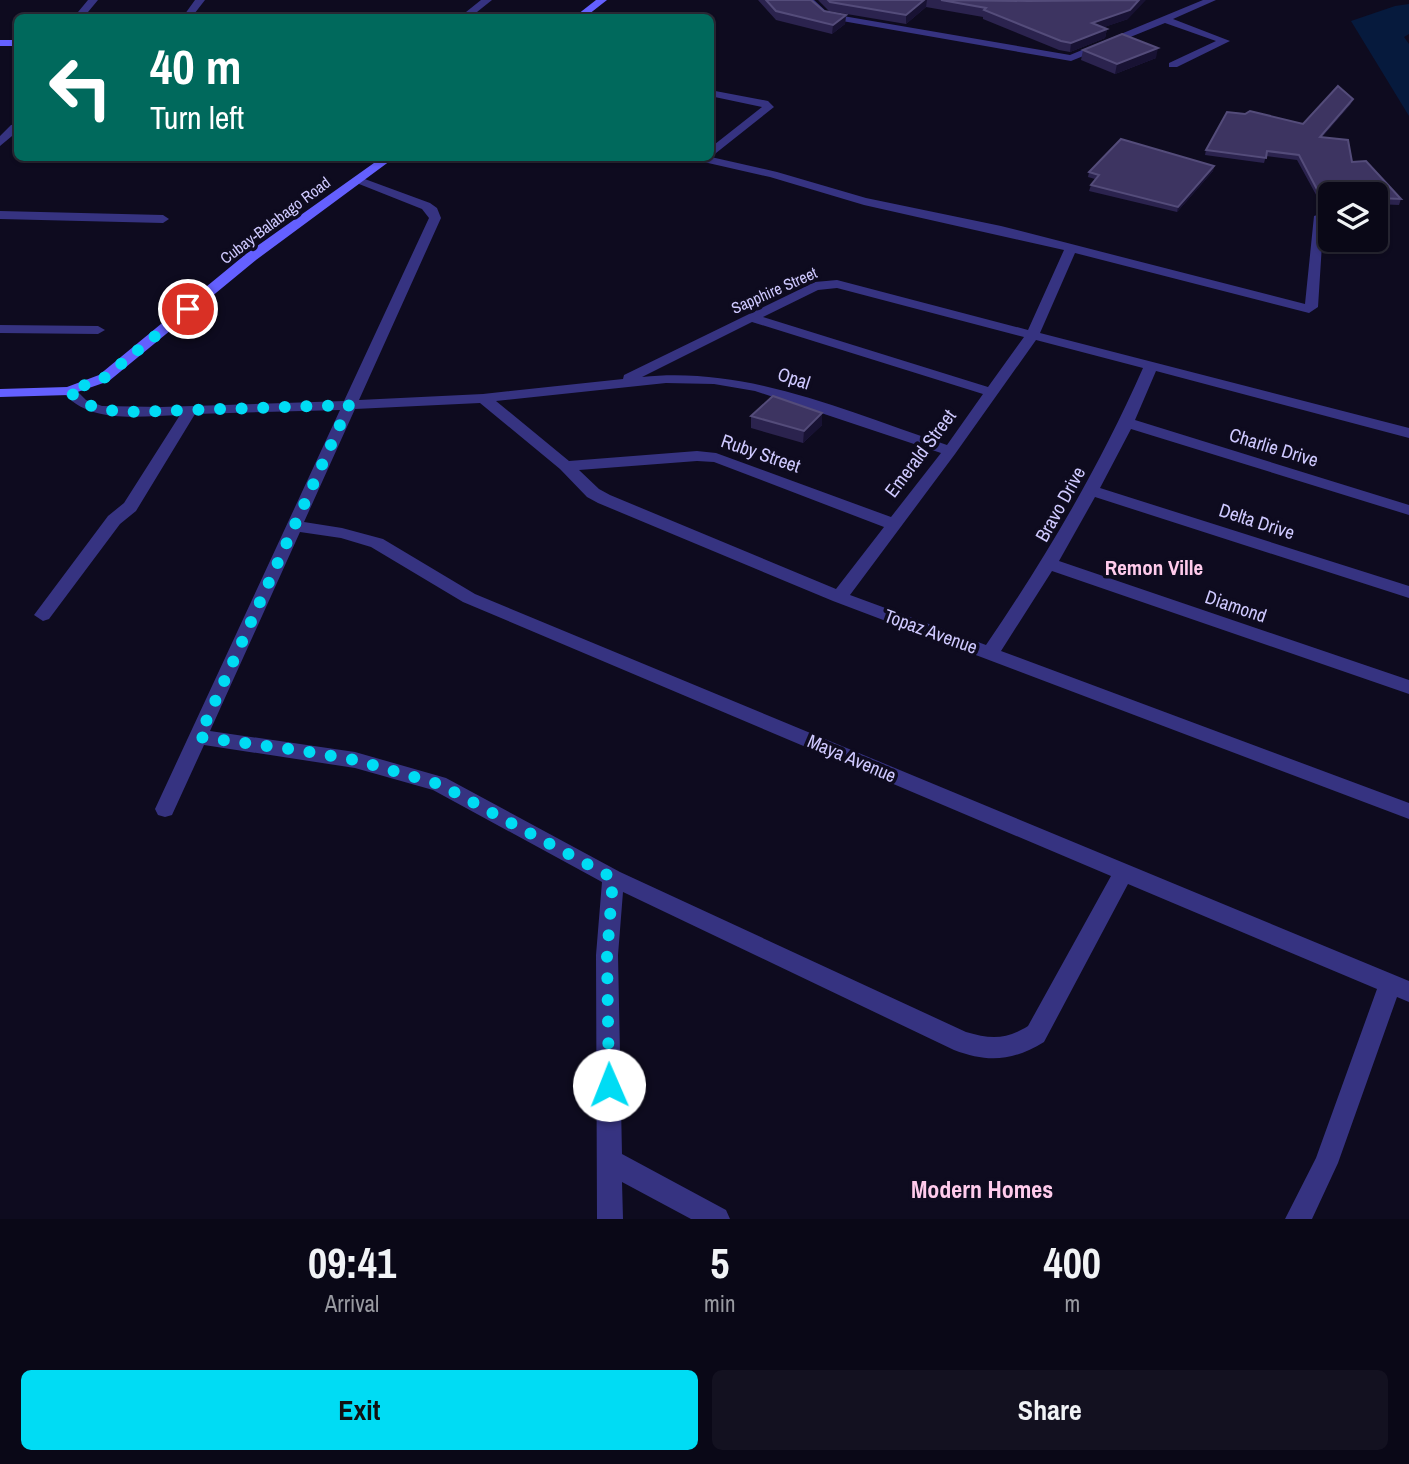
<!DOCTYPE html>
<html lang="en">
<head>
<meta charset="utf-8">
<style>
	:root { --surface:#0a0817; --page:#131120; --text:#f1f3f6; --muted:#999aa1; --line:#2a2936; --accent:#00dcf4 }
	body { margin:0; font-family:"Archivo Narrow",sans-serif; background:var(--page); color:var(--text); height:100vh; display:flex; flex-direction:column; font-size:26px; white-space:nowrap }
	* { box-sizing:border-box; margin:0 }
	p { font-size:23px; color:var(--muted) }
	.icon { flex:none; width:38px; height:38px; fill:none; stroke:currentColor; stroke-width:2; stroke-linecap:round; stroke-linejoin:round }
	.map { position:relative; height:1219px; overflow:hidden }
	.details { display:flex; flex-direction:column; background:var(--surface); flex:1 }
	.details>* { flex:none }
	.top-card { position:absolute; left:14px; top:14px; width:700px; height:147px; border-radius:10px; box-shadow:0 2px 5px #0004,0 0 0 2px var(--line); background:#00695c; color:#fff; overflow:hidden }
	.buttons { position:absolute; left:1318px; top:182px; display:grid; gap:14px }
	.buttons a { display:grid; place-items:center; width:70px; height:70px; border-radius:10px; background:var(--surface); box-shadow:0 2px 5px #0004,0 0 0 2px var(--line); font-size:35px }
	.pin { position:absolute; display:grid; place-items:center; width:60px; height:60px; color:#fff; margin:-30px; border:4px solid #fff; border-radius:50%; box-shadow:0 2px 7px #0007 }
	.me { position:absolute; width:77px; margin:-38px; rotate:359deg; stroke-linejoin:round; filter:drop-shadow(0 0 5px #0008) }
	.turn { display:flex; align-items:center; gap:24px; height:147px; padding:0 21px; font-size:32px }
	.turn .icon { width:91px; height:91px; stroke-width:2.5 }
	.turn b { display:block; font-size:49px; line-height:60px }
	.eta { display:flex; justify-content:space-evenly; align-items:center; height:119px; text-align:center }
	.eta b { font-size:42px; font-weight:700; line-height:49px }
	.cta { display:flex; gap:14px; margin-top:auto; padding:14px 21px }
	.cta a { flex:1; height:80px; border-radius:10px; background:var(--accent); color:#111; font-size:28px; font-weight:700; line-height:80px; text-align:center }
	.cta a+a { background:var(--page); color:var(--text) }
	.map>svg:first-child { display:block }
	.water { fill:#061a3d }
	.lines { fill:none; stroke-linecap:round; stroke-linejoin:round }
	.street { fill:#363381; fill-rule:evenodd }
	.secondary { fill:#6460ff; fill-rule:evenodd }
	.wall { fill:#2b234e }
	.shaded-wall { fill:#181233 }
	.building { fill:#3d3461; stroke:#544c7a; stroke-width:2 }
	.route { stroke:#00dcf4; stroke-width:12; stroke-dasharray:0 21.6 }
	.labels { text-anchor:middle; dominant-baseline:central; stroke-width:7; stroke-linejoin:round; paint-order:stroke }
	.far-street-label { font-size:16px; fill:#cfc9ff; stroke:#0e0b1f }
	.street-label { font-size:19px; fill:#cfc9ff; stroke:#0e0b1f }
	.neighbourhood-label { font-size:21px; font-weight:bold; fill:#ffcbec; stroke:#0e0b1f }
	.near-neighbourhood-label { font-size:24px; font-weight:bold; fill:#ffcbec; stroke:#0e0b1f }
</style>
</head>
<body>
<div class="map">
<svg width="1409" height="1219" viewBox="0 0 1409 1219">
	<rect width="100%" height="100%" fill="#0e0b1f"/>
	<!-- water -->
	<path class="water" d="M 1409,4 L 1409,34 L 1404,37 L 1409,44 L 1409,116 L 1351,21 L 1395,6 Z"/>
	<g class="lines">
		<!-- street -->
		<path class="street" d="M 88,0 L 98,0 L 83,18 L 73,18 Z
			M 195,0 L 205,0 L 191,18 L 182,18 Z
			M 481,0 L 492,0 L 472,16 L 466,16 L 466,12 Z
			M 804,0 L 814,0 L 828,13 L 843,16 L 1070,55 L 1203,0 L 1216,0 L 1173,19 L 1230,41 L 1177,67 L 1169,67 L 1169,63 L 1216,41 L 1165,23 L 1071,61 L 825,18 Z
			M 710,38 L 714,39 L 714,43 L 710,44 Z
			M 710,90 L 768,101 L 774,107 L 711,157 L 777,172 L 866,198 L 1001,226 L 1305,304 L 1314,216 L 1324,213 L 1318,307 L 1309,313 L 1075,253 L 1040,333 L 1409,428 L 1409,438 L 1156,371 L 1135,420 L 1409,505 L 1409,515 L 1131,429 L 1100,488 L 1409,586 L 1409,598 L 1095,497 L 1059,561 L 1409,680 L 1409,694 L 1052,571 L 1001,651 L 1409,803 L 1409,819 L 833,601 L 598,503 L 587,497 L 560,469 L 480,403 L 355,409 L 304,522 L 342,528 L 383,539 L 475,594 L 1409,981 L 1409,1002 L 1397,997 L 1338,1163 L 1312,1219 L 1285,1219 L 1316,1158 L 1377,989 L 1128,884 L 1044,1042 C 1013,1061 988,1063 954,1050 L 623,892 L 618,955 L 622,1154 L 726,1210 L 730,1219 L 691,1219 L 622,1182 L 623,1219 L 597,1219 L 596,955 L 602,882 L 433,790 L 355,768 L 204,745 L 172,815 L 165,817 L 158,815 L 155,809 L 340,410 L 195,414 L 136,511 L 120,524 L 49,619 L 43,621 L 34,615 L 108,516 L 124,503 L 180,415 C 141,416 88,425 62,391 L 64,388 L 74,388 L 86,400 L 102,406 L 161,407 L 344,401 L 429,218 L 422,209 L 354,182 L 354,178 L 362,178 L 430,203 L 437,208 L 441,218 L 359,400 L 483,394 L 623,379 L 624,375 L 815,282 L 837,280 L 1028,330 L 1064,250 L 864,205 L 770,177 L 695,160 L 694,158 L 710,158 L 710,148 L 762,107 L 710,96 ZM 837,288 L 1024,337 L 988,387 L 763,317 L 818,290 ZM 752,322 L 983,394 L 947,445 C 847,412 749,366 642,377 ZM 1036,340 L 1143,368 C 1100,466 1046,557 986,645 L 850,595 L 955,454 ZM 666,383 L 714,384 L 755,391 L 941,453 L 891,517 L 716,453 L 697,451 L 569,461 L 496,401 ZM 697,461 L 714,462 L 884,527 L 836,589 L 610,495 L 599,489 L 579,470 ZM 300,532 L 341,538 L 371,547 L 463,602 L 1111,876 L 1028,1026 C 1006,1040 990,1039 966,1032 L 620,872 L 446,778 L 355,752 L 210,731 Z
			M 18,124 L 18,131 L 0,146 L 0,136 L 11,125 Z
			M 0,211 L 163,215 L 169,219 L 163,223 L 0,219 Z
			M 0,325 L 98,326 L 105,330 L 98,334 L 0,333 Z"/>
		<!-- secondary -->
		<path class="secondary" d="M 596,0 L 607,0 L 584,18 L 573,18 Z
			M 0,40 L 18,40 L 18,46 L 0,46 Z
			M 381,158 L 394,158 L 256,260 L 109,381 L 69,395 L 0,397 L 0,389 L 67,387 L 99,375 L 246,254 Z"/>
	</g>
	<!-- wall -->
	<path class="wall" d="M 758,0 L 811,0 L 824,11 L 846,15 L 845,24 L 832,34 L 776,20 Z
		M 818,0 L 1025,0 L 1128,19 L 1104,27 L 1107,29 L 1105,38 L 1070,52 L 1059,50 L 983,19 L 983,17 L 926,7 L 906,24 L 829,11 Z
		M 1083,50 L 1156,58 L 1115,74 L 1081,60 Z
		M 1351,104 L 1322,137 L 1352,162 L 1401,199 L 1399,205 L 1376,204 L 1376,194 L 1330,194 L 1330,202 L 1320,202 L 1297,160 L 1266,156 L 1264,163 L 1205,155 L 1206,150 L 1303,124 Z
		M 1214,166 L 1213,171 L 1177,212 L 1089,191 L 1091,185 L 1095,179 L 1088,177 L 1089,172 Z
		M 751,416 L 822,425 L 803,443 L 751,428 Z"/>
	<!-- shaded-wall -->
	<path class="shaded-wall" d="M 924,0 L 927,0 L 926,7 L 906,24 L 906,15 Z
		M 1139,0 L 1146,0 L 1128,19 L 1090,32 L 1092,23 Z
		M 846,15 L 845,24 L 832,34 L 833,25 Z
		M 1107,29 L 1105,38 L 1070,52 L 1071,43 Z
		M 1158,48 L 1156,58 L 1115,74 L 1117,64 Z
		M 1353,99 L 1351,104 L 1318,142 L 1320,137 Z
		M 1214,166 L 1213,171 L 1177,212 L 1178,207 Z
		M 822,413 L 822,425 L 803,443 L 804,431 Z"/>
	<!-- building -->
	<path class="building" d="M 766,0 L 811,0 L 824,11 L 846,15 L 833,25 L 776,11 Z
		M 828,0 L 924,0 L 906,15 L 830,2 Z
		M 941,0 L 1028,1 L 1139,0 L 1130,10 L 1092,23 L 1107,29 L 1071,43 L 1061,41 L 984,10 L 986,8 Z
		M 1122,34 L 1158,48 L 1117,64 L 1083,50 Z
		M 1338,86 L 1353,99 L 1320,137 L 1348,140 L 1352,162 L 1366,161 L 1401,199 L 1376,198 L 1376,194 L 1330,194 L 1330,197 L 1321,197 L 1299,155 L 1267,151 L 1266,158 L 1206,150 L 1227,112 L 1245,114 L 1250,111 L 1303,124 Z
		M 1121,139 L 1214,166 L 1178,207 L 1091,185 L 1099,175 L 1089,172 Z
		M 773,396 L 822,413 L 804,431 L 751,416 Z"/>
	<g class="lines">
		<!-- route -->
		<path class="route" d="M 188,309 L 104,378 L 69,391 C 87,409 104,410 129,412 L 349,405 L 199,737 L 298,750 L 355,760 L 439,784 L 613,878 L 607,956 L 609,1085"/>
	</g>
	<g class="labels">
		<!-- far-street labels -->
		<g class="far-street-label">
			<text transform="translate(275 220) rotate(-37)">Cubay-Balabago Road</text>
			<text transform="translate(774 290) rotate(-24)">Sapphire Street</text>
		</g>
		<!-- street labels -->
		<g class="street-label">
			<text transform="translate(794 378) rotate(18)">Opal</text>
			<text transform="translate(1274 447) rotate(17)">Charlie Drive</text>
			<text transform="translate(761 453) rotate(19)">Ruby Street</text>
			<text transform="translate(920 453) rotate(-53)">Emerald Street</text>
			<text transform="translate(1060 504) rotate(-61)">Bravo Drive</text>
			<text transform="translate(1257 521) rotate(18)">Delta Drive</text>
			<text transform="translate(1236 606) rotate(19)">Diamond</text>
			<text transform="translate(931 631) rotate(20)">Topaz Avenue</text>
			<text transform="translate(852 758) rotate(23)">Maya Avenue</text>
		</g>
		<!-- neighbourhood labels -->
		<g class="neighbourhood-label">
			<text x="1154" y="567">Remon Ville</text>
		</g>
		<!-- near-neighbourhood labels -->
		<g class="near-neighbourhood-label">
			<text x="982" y="1189">Modern Homes</text>
		</g>
	</g>
</svg>
<div class="buttons">
<a><svg class="icon" aria-label="layers" viewBox="0 0 24 24"><path d="M12 4l9 5-9 5-9-5zM3 14l9 5 9-5"/></svg></a>
</div>
<div class="pin" style="left:188px;top:309px;background:#d93025"><svg class="icon" aria-label="arrive" viewBox="0 0 24 24"><path d="M6 21V4h12l-3 4 3 4H6"/></svg></div>
<svg class="me" style="left:609px;top:1085px" viewBox="-20 -20 40 40"><circle r="19" fill="#fff"/><path d="M0-13L10 11 0 6-10 11z" fill="#00dcf4"/></svg>
<div class="top-card">
<div class="turn"><svg class="icon" aria-label="left" viewBox="0 0 24 24"><path d="M17 20v-9H6M10 6l-5 5 5 5"/></svg><div><b>40 m</b>Turn left</div></div>
</div>
</div>
<section class="details">
<div class="eta">
<div><b>09:41</b><p>Arrival</p></div>
<div><b>5</b><p>min</p></div>
<div><b>400</b><p>m</p></div>
</div>
<div class="cta"><a>Exit</a><a>Share</a></div>
</section>
</body>
</html>
